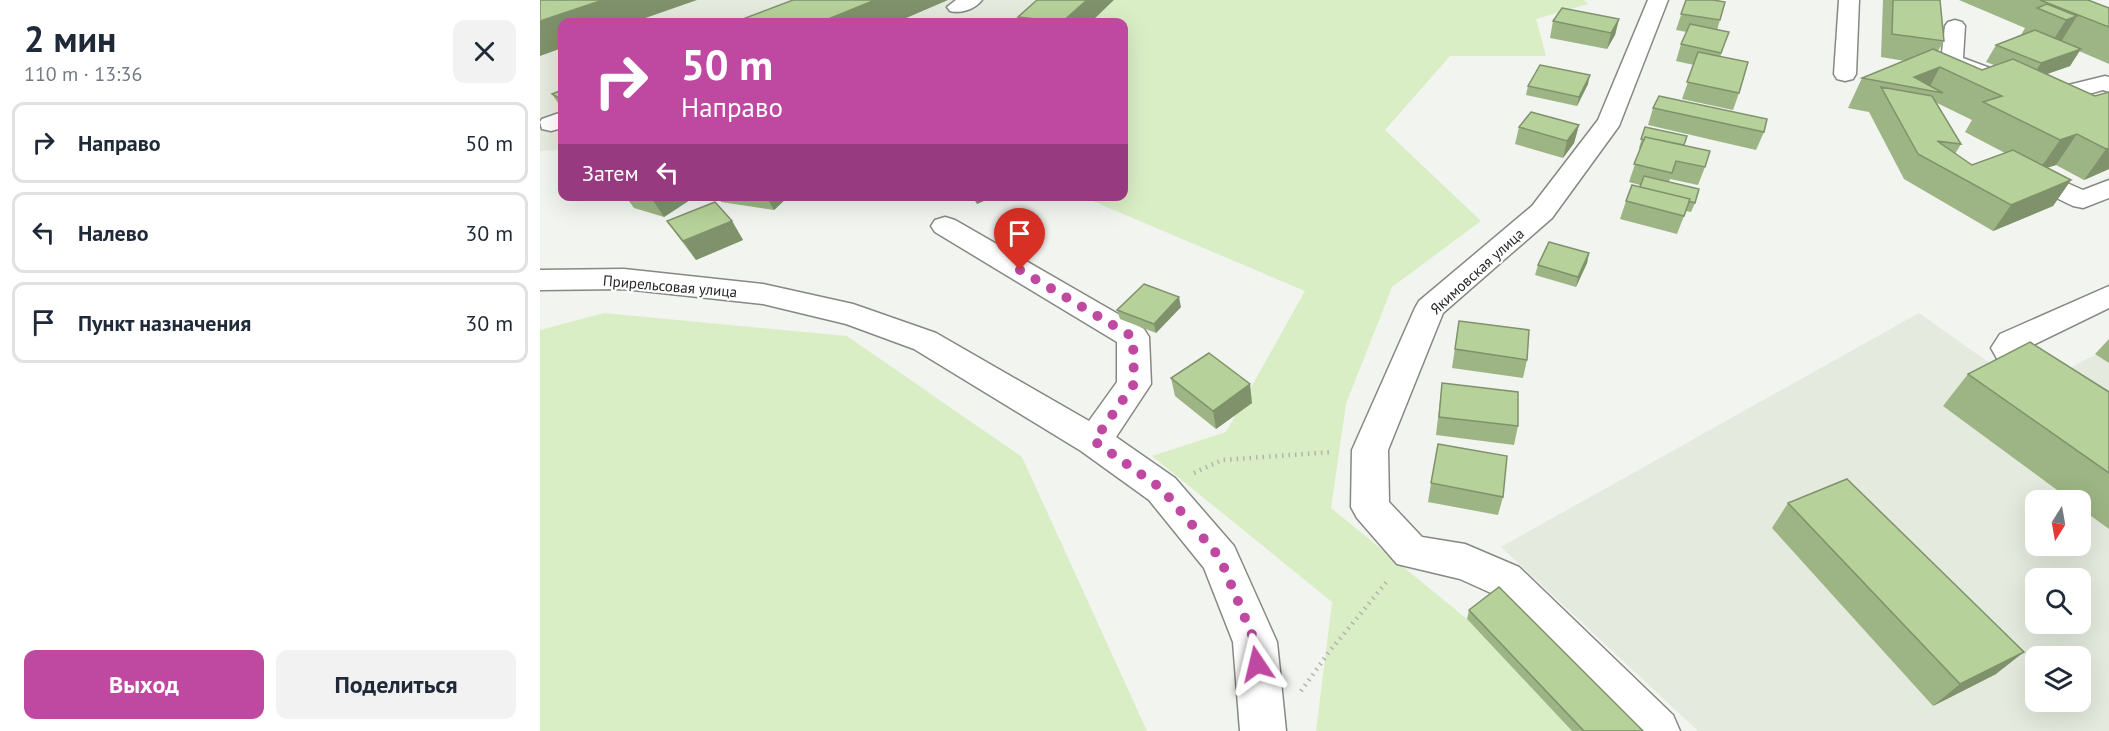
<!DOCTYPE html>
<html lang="ru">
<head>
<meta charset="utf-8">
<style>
	:root { --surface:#fff; --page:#f2f2f3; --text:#1f2937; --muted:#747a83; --line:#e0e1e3; --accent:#bf49a1 }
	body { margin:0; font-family:"PT Sans",sans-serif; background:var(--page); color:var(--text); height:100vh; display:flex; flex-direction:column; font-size:22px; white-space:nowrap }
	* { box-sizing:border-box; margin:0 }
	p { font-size:20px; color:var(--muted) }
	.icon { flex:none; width:33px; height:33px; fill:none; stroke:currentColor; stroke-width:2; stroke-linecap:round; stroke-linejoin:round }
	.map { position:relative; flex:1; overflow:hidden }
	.details { display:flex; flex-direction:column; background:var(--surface); width:540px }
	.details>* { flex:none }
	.hud { position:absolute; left:18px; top:18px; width:570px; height:183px; border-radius:12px; box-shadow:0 6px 24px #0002; background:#bf49a1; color:#fff; overflow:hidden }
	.needle { width:39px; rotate:191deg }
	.controls { position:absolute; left:1485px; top:490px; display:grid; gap:12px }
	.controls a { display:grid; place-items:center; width:66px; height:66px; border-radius:12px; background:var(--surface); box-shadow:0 6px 24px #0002; font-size:30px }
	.pin { position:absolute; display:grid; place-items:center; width:51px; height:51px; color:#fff; margin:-62px -26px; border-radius:50% 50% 50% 0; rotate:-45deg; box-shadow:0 0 6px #0007 }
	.pin .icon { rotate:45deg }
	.me { position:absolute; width:66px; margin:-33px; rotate:350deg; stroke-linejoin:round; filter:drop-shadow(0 0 4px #0008) }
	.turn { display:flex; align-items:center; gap:21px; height:126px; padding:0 24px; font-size:27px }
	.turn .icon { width:78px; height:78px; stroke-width:2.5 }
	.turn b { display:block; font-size:42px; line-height:51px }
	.then { display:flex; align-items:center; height:57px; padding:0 24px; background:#0003; gap:12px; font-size:22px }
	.round { display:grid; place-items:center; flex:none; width:63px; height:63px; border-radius:12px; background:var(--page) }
	.headline { display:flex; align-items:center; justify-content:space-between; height:102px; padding:0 24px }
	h1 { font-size:36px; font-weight:800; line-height:45px }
	.action { display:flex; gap:12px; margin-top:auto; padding:12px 24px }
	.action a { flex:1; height:69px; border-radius:12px; background:var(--accent); color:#fff; font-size:24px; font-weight:800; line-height:69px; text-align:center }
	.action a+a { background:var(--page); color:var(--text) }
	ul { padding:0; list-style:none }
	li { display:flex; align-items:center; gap:18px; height:81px; margin:0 12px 9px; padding:0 12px; border:3px solid var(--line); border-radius:12px }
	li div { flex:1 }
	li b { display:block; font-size:22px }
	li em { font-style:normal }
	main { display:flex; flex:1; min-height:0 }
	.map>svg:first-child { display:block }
	.built { fill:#e4eade; fill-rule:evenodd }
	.green { fill:#daeec6 }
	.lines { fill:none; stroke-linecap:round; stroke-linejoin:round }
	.minor-casing { stroke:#868883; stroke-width:3 }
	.path { stroke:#b1b3af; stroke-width:4.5; stroke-dasharray:1.5 5; stroke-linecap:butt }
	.minor { fill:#fff; fill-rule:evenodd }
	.wall { fill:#9db484; fill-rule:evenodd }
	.shaded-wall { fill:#7f926b }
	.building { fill:#b6d199; stroke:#7f926b; stroke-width:1.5 }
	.route { stroke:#bf49a1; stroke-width:10; stroke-dasharray:0 18 }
	.labels { text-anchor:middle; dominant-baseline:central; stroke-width:4.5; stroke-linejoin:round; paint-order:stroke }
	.street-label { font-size:15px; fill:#262725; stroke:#fff }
</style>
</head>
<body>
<main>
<section class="details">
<div class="headline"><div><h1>2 мин</h1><p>110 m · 13:36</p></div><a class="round"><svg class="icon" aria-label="close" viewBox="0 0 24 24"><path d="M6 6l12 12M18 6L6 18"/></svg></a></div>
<ul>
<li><svg class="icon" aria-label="right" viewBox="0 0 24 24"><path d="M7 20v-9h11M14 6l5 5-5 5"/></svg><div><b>Направо</b></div><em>50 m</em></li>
<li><svg class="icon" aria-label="left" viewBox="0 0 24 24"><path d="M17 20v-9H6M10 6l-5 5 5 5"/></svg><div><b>Налево</b></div><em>30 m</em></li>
<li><svg class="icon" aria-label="arrive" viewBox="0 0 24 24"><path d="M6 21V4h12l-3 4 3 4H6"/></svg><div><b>Пункт назначения</b></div><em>30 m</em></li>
</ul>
<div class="action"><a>Выход</a><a>Поделиться</a></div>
</section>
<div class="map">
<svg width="1569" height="731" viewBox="0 0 1569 731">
	<rect width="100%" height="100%" fill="#f1f4ef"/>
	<!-- built -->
	<path class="built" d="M 0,0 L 574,0 L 551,22 L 22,22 L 22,150 L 0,151 Z
		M 1379,313 L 1489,391 L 1569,347 L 1569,731 L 1158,731 L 961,547 ZM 1496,501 L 1540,501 L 1540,546 L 1496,546 ZM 1496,579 L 1540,579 L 1540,624 L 1496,624 ZM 1496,657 L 1540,657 L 1540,702 L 1496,702 Z"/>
	<!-- green -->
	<path class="green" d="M 574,0 L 1044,0 L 1048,4 L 996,19 L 1006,56 L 910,56 L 845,130 L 941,221 L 852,287 L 806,404 L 791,508 L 927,619 L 1032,731 L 776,731 L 792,602 L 612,456 L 686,432 L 765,291 L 543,197 L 584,196 L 584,22 L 551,22 Z
		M 64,313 L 307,336 L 482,457 L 607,731 L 0,731 L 0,330 Z"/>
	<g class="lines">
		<!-- minor casing -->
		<g class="minor-casing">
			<path id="minor" d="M 416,0 L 442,0 C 435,9 421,14 410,11 L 407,7 Z
				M 1108,0 L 1128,0 L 1079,126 L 1012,218 L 903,313 L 848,450 L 849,502 L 882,537 L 925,544 L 979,567 L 1133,715 L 1140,731 L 1085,731 L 951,593 L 920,579 L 857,564 L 817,518 L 811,507 L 812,450 L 875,308 L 879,301 L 992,206 L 1058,120 Z
				M 1299,0 L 1319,0 L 1316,74 L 1313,79 L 1305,81 L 1297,79 L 1294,74 Z
				M 1415,20 L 1422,22 L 1425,26 L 1423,58 L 1458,71 L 1461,76 L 1458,81 C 1441,85 1420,72 1404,66 L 1401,61 L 1405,26 L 1408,22 Z
				M 1565,76 L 1569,77 L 1569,92 L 1563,90 C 1543,95 1498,114 1483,93 L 1487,88 L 1495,86 L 1508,90 Z
				M 22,112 L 22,128 L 11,131 L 2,129 L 0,122 L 2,119 Z
				M 1484,164 L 1543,190 L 1569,180 L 1569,198 L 1543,208 L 1533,206 L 1475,178 L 1471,172 L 1475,166 Z
				M 405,217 L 415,220 L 604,329 L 609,337 L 611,384 L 576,437 L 635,478 L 694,546 L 737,642 L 746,731 L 700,731 L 693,642 L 664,568 L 609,500 L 541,451 L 374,349 L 306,324 L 223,304 L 84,289 L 0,290 L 0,270 L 84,269 L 223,284 L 313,304 L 396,333 L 549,421 L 577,382 L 577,342 L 395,232 L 391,226 L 395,220 Z
				M 1569,286 L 1569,308 L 1485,349 L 1569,403 L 1569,433 L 1557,429 L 1460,364 L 1451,348 L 1460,334 Z"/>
		</g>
		<!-- path -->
		<path class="path" d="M 654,473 L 682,460 L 793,452
			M 761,691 L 789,652 L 849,579"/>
		<!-- minor -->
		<use href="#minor" class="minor"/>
	</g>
	<!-- wall -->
	<path class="wall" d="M 1146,0 L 1180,20 L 1177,30 L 1183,49 L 1180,57 L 1199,93 L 1193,110 L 1142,99 L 1154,65 L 1136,61 L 1141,44 L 1147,32 L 1136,30 Z
		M 1343,0 L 1400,0 L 1404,41 L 1398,51 L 1442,70 L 1454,65 L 1446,62 L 1456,45 L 1481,35 L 1485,28 L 1419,0 L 1529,0 L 1569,8 L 1569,64 L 1539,51 L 1530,66 L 1507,74 L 1555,96 L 1569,92 L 1569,169 L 1544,180 L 1516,165 L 1507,168 L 1531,180 L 1513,206 L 1453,231 L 1364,179 L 1329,112 L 1308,108 L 1322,78 L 1365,61 L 1341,57 ZM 1397,103 L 1432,120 L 1425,132 L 1465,153 L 1432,165 L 1415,154 L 1421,144 L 1396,104 Z
		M 478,17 L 551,22 L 479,22 Z
		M 1079,19 L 1075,35 L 1067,49 L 1010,38 L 1013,21 Z
		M 1048,84 L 1037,106 L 986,95 L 988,86 Z
		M 22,90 L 22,109 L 12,94 Z
		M 1113,108 L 1224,132 L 1216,150 L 1108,125 Z
		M 1039,125 L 1034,143 L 1023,158 L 975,144 L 979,127 Z
		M 1105,127 L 1144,145 L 1165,167 L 1158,185 L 1130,179 L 1129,182 L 1155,203 L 1151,212 L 1146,211 L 1137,234 L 1080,219 L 1086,201 L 1100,185 L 1089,182 L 1100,149 L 1099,148 Z
		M 84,196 L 156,196 L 124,217 L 94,208 L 86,197 Z
		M 178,196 L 249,196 L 234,210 L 181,202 Z
		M 431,196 L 455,196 L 437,204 Z
		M 127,221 L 192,221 L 203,240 L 156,260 L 140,239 Z
		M 1049,253 L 1047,263 L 1036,287 L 995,275 L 998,265 Z
		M 641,307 L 616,333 L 580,319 L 577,310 Z
		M 919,321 L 987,360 L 983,378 L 912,368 Z
		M 1569,339 L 1569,363 L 1555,354 Z
		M 1428,374 L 1569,392 L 1569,529 L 1540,508 L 1540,501 L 1532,501 L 1403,406 Z
		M 631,378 L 712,403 L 676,429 L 635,396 Z
		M 902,383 L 978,426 L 974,445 L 896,435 Z
		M 891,483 L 963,497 L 958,515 L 888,502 Z
		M 1248,503 L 1456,674 L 1393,706 L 1232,528 Z
		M 929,610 L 1103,731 L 1032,731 L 927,619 Z"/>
	<!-- shaded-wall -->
	<path class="shaded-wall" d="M 63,0 L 157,0 L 94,22 L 22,22 L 22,48 L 0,56 L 0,21 Z
		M 335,0 L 408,0 L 357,22 L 281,22 Z
		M 547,0 L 574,0 L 551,22 L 522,22 Z
		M 1537,16 L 1519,45 L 1508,48 L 1526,20 Z
		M 1079,19 L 1075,35 L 1067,49 L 1071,33 Z
		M 1541,49 L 1530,66 L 1490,80 L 1501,63 Z
		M 1400,67 L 1388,90 L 1374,77 Z
		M 1050,75 L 1048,84 L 1037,106 L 1039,97 Z
		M 1039,125 L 1034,143 L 1023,158 L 1027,141 Z
		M 1537,134 L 1516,165 L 1499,170 L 1520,140 Z
		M 1569,148 L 1569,169 L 1544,180 L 1566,149 Z
		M 1531,180 L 1513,206 L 1453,231 L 1471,205 Z
		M 116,196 L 156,196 L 124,217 L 112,199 Z
		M 226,196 L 249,196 L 234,210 Z
		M 435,196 L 455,196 L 437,204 Z
		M 192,221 L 203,240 L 156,260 L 143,241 Z
		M 1049,253 L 1047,263 L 1036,287 L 1038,277 Z
		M 639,297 L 641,307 L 616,333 L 614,324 Z
		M 710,384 L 712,403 L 676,429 L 673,411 Z
		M 1484,652 L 1456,674 L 1393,706 L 1420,684 Z"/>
	<!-- building -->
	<path class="building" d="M 0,0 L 63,0 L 0,21 Z
		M 253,0 L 335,0 L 281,22 L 195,22 Z
		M 497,0 L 547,0 L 522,22 L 478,17 Z
		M 1146,0 L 1173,0 L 1185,2 L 1180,20 L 1141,14 Z
		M 1353,0 L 1400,0 L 1404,41 L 1352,34 Z
		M 1500,0 L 1548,0 L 1569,8 L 1569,27 Z
		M 1507,4 L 1537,16 L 1526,20 L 1497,8 Z
		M 1022,8 L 1079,19 L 1071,33 L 1013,21 Z
		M 1150,24 L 1189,32 L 1181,53 L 1141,44 Z
		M 1495,30 L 1541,49 L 1501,63 L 1456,45 Z
		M 1393,49 L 1442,70 L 1473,59 L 1555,96 L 1569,92 L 1569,148 L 1566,149 L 1537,134 L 1520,140 L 1443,102 L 1462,96 L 1400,67 L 1374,77 L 1403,93 L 1322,78 Z
		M 1158,52 L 1208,62 L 1199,93 L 1147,82 Z
		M 1000,65 L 1050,75 L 1039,97 L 988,86 Z
		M 1341,87 L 1392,96 L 1421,144 L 1397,141 L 1432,165 L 1473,150 L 1531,180 L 1471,205 L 1378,154 Z
		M 22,90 L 22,100 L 12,94 Z
		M 1119,96 L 1227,119 L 1224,132 L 1113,108 Z
		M 991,112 L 1039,125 L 1027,141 L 979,127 Z
		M 1105,127 L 1147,136 L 1144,145 L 1105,137 L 1104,140 L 1101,139 Z
		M 1105,137 L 1170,151 L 1165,167 L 1136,161 L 1132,173 L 1094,164 Z
		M 1104,176 L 1159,189 L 1155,203 L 1149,201 L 1150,199 L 1100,187 Z
		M 1092,185 L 1150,199 L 1144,216 L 1086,201 Z
		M 103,196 L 116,196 L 112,199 Z
		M 175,202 L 192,221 L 143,241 L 127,221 Z
		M 1009,242 L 1049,253 L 1038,277 L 998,265 Z
		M 604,284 L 639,297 L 614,324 L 577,310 Z
		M 919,321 L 989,330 L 987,360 L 915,349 Z
		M 1490,342 L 1569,392 L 1569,473 L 1428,374 Z
		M 669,353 L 710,384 L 673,411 L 631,378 Z
		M 902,383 L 978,392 L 978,426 L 899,417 Z
		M 898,444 L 967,456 L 963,497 L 891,483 Z
		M 1307,479 L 1484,652 L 1420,684 L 1248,503 Z
		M 959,587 L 1103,731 L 1044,731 L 929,610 Z"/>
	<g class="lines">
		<!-- route -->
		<path class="route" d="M 480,270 L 593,337 L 594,384 L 554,441 L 622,489 L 680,558 L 715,642 L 717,664"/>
	</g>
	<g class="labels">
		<!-- street labels -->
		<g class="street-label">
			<text transform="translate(937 271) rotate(-42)">Якимовская улица</text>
			<text transform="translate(130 286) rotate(5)">Прирельсовая улица</text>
		</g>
	</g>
</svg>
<div class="controls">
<a><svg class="needle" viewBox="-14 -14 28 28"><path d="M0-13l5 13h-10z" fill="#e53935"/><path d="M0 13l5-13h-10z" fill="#747a83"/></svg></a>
<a><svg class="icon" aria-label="search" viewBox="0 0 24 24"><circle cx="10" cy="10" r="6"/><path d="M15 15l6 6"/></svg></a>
<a><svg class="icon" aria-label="layers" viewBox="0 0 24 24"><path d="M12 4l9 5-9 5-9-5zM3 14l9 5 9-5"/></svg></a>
</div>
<div class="pin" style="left:480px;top:270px;background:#d93025"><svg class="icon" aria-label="arrive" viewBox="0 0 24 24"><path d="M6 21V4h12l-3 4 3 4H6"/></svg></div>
<svg class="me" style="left:717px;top:664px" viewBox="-20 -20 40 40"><path d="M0-17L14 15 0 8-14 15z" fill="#bf49a1" stroke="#fff" stroke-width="4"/></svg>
<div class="hud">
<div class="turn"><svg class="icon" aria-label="right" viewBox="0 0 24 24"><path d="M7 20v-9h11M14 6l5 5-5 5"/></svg><div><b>50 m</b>Направо</div></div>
<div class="then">Затем<svg class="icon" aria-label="left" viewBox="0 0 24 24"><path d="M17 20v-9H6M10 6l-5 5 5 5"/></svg></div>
</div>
</div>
</main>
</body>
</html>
